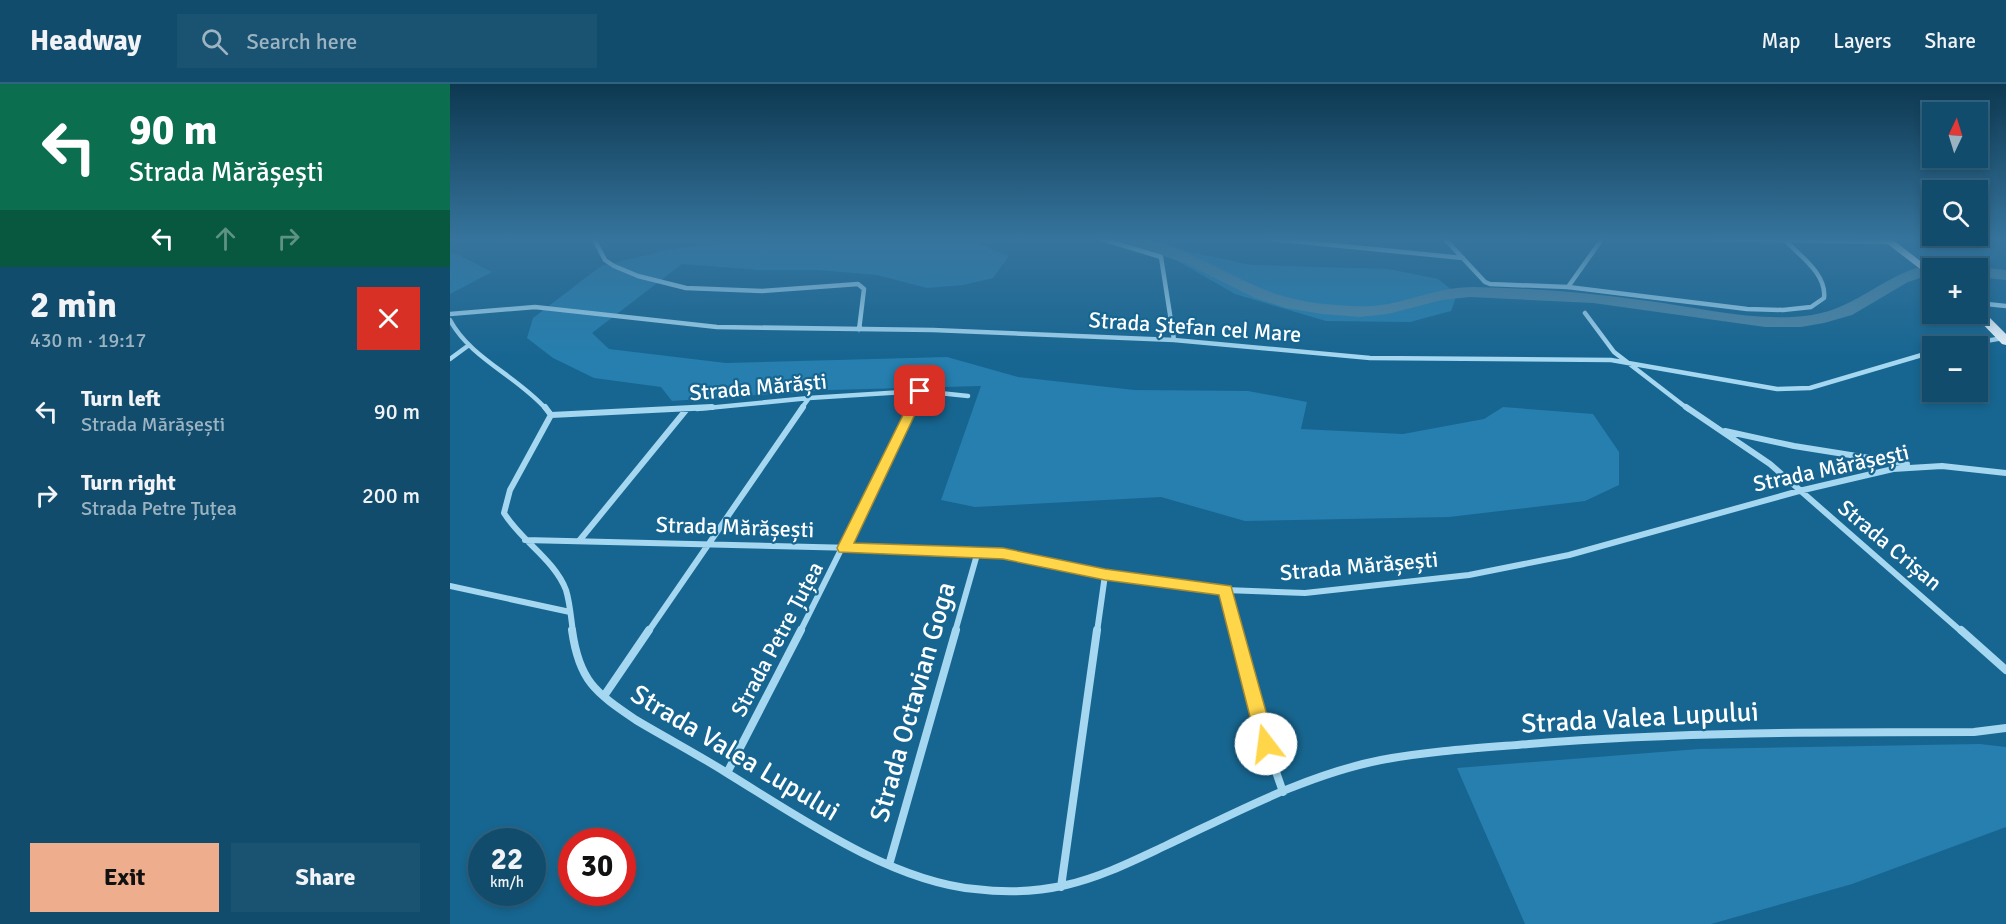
<!DOCTYPE html>
<html lang="en">
<head>
<meta charset="utf-8">
<style>
	:root { --surface:#114c6d; --page:#1a5372; --text:#f1f3f6; --muted:#9cb4c2; --line:#306380; --accent:#eead8d }
	body { margin:0; font-family:Signika,sans-serif; background:var(--page); color:var(--text); height:100vh; display:flex; flex-direction:column; font-size:22px; white-space:nowrap }
	* { box-sizing:border-box; margin:0 }
	p { font-size:20px; color:var(--muted) }
	.icon { flex:none; width:33px; height:33px; fill:none; stroke:currentColor; stroke-width:2; stroke-linecap:round; stroke-linejoin:round }
	.map { position:relative; flex:1; overflow:hidden }
	.sheet { display:flex; flex-direction:column; background:var(--surface); width:450px }
	.sheet>* { flex:none }
	.hud { background:#0b6e4f; color:#fff; overflow:hidden }
	.needle { width:39px; rotate:4deg }
	.controls { position:absolute; left:1472px; top:18px; display:grid; gap:12px }
	.controls a { display:grid; place-items:center; width:66px; height:66px; border-radius:0px; background:var(--surface); box-shadow:0 3px 9px #0003,0 0 0 2px var(--line); font-size:30px }
	.speed { position:absolute; left:18px; top:744px; display:flex; gap:12px; font-size:30px; font-weight:700; text-align:center }
	.speed>* { display:grid; place-content:center; width:78px; height:78px; border-radius:50%; background:var(--surface); box-shadow:0 3px 9px #0003,0 0 0 2px var(--line); line-height:1 }
	.speed small { font-size:15px; font-weight:400 }
	.speed .limit { border:9px solid #d22; background:#fff; color:#111 }
	.pin { position:absolute; display:grid; place-items:center; width:51px; height:51px; color:#fff; margin:-26px; border-radius:12px; box-shadow:0 3px 9px #0006 }
	.me { position:absolute; width:66px; margin:-33px; rotate:345deg; stroke-linejoin:round; filter:drop-shadow(0 0 4px #0008) }
	.turn { display:flex; align-items:center; gap:21px; height:126px; padding:0 30px; font-size:27px }
	.turn .icon { width:78px; height:78px; stroke-width:2.5 }
	.turn b { display:block; font-size:42px; line-height:51px }
	.lanes { display:flex; align-items:center; height:57px; padding:0 30px; background:#0003; justify-content:center; gap:30px; direction:ltr }
	.lanes .off { opacity:.35 }
	.round { display:grid; place-items:center; flex:none; width:63px; height:63px; border-radius:0px; background:var(--page) }
	.summary { display:flex; align-items:center; justify-content:space-between; height:102px; padding:0 30px }
	h1 { font-size:36px; font-weight:800; line-height:45px }
	.button { display:flex; gap:12px; margin-top:auto; padding:12px 30px }
	.button a { flex:1; height:69px; border-radius:0px; background:var(--accent); color:#111; font-size:24px; font-weight:800; line-height:69px; text-align:center }
	.button a+a { background:var(--page); color:var(--text) }
	ul { padding:0; list-style:none }
	li { display:flex; align-items:center; gap:18px; height:84px; padding:0 30px }
	li div { flex:1 }
	li b { display:block; font-size:22px }
	li em { font-style:normal }
	header { display:flex; align-items:center; gap:36px; box-sizing:border-box; height:84px; padding:0 30px; background:var(--surface); border-bottom:2px solid var(--line) }
	header strong { font-size:28px }
	nav { display:flex; gap:33px; margin-inline-start:auto; font-size:21px }
	.search { width:420px; height:54px; background:var(--page); display:flex; align-items:center; gap:15px; box-sizing:border-box; padding:0 21px; border-radius:0px; color:var(--muted); font-size:22px }
	main { display:flex; flex:1; min-height:0 }
	.map>svg:first-child { display:block }
	.green { fill:#267fae }
	.lines { fill:none; stroke-linecap:round; stroke-linejoin:round }
	.river { fill:#4f86a4; fill-rule:evenodd }
	.minor-far2 { stroke:#a5d7f0; stroke-width:4.5 }
	.minor-far1 { stroke:#a5d7f0; stroke-width:6 }
	.minor { stroke:#a5d7f0; stroke-width:8 }
	.primary { fill:#eef8ff; fill-rule:evenodd }
	.route { fill:#ffd54a; stroke:#a68a30; stroke-width:1.5 }
	.labels { text-anchor:middle; dominant-baseline:central; stroke-width:4.5; stroke-linejoin:round; paint-order:stroke }
	.street-label { font-size:22px; fill:#fff; stroke:#176691 }
	.near-street-label { font-size:27px; fill:#fff; stroke:#176691 }
</style>
</head>
<body>
<header>
<strong>Headway</strong>
<div class="search"><svg class="icon" aria-label="search" viewBox="0 0 24 24"><circle cx="10" cy="10" r="6"/><path d="M15 15l6 6"/></svg>Search here</div>
<nav><a>Map</a><a>Layers</a><a>Share</a></nav>
</header>
<main>
<section class="sheet">
<div class="hud">
<div class="turn"><svg class="icon" aria-label="left" viewBox="0 0 24 24"><path d="M17 20v-9H6M10 6l-5 5 5 5"/></svg><div><b>90 m</b>Strada Mărășești</div></div>
<div class="lanes"><svg class="icon" aria-label="left" viewBox="0 0 24 24"><path d="M17 20v-9H6M10 6l-5 5 5 5"/></svg><svg class="icon off" aria-label="ahead" viewBox="0 0 24 24"><path d="M12 20V5M6 11l6-6 6 6"/></svg><svg class="icon off" aria-label="right" viewBox="0 0 24 24"><path d="M7 20v-9h11M14 6l5 5-5 5"/></svg></div>
</div>
<div class="summary"><div><h1>2 min</h1><p>430 m · 19:17</p></div><a class="round" style="background:#d93025;color:#fff"><svg class="icon" aria-label="close" viewBox="0 0 24 24"><path d="M6 6l12 12M18 6L6 18"/></svg></a></div>
<ul>
<li><svg class="icon" aria-label="left" viewBox="0 0 24 24"><path d="M17 20v-9H6M10 6l-5 5 5 5"/></svg><div><b>Turn left</b><p>Strada Mărășești</p></div><em>90 m</em></li>
<li><svg class="icon" aria-label="right" viewBox="0 0 24 24"><path d="M7 20v-9h11M14 6l5 5-5 5"/></svg><div><b>Turn right</b><p>Strada Petre Țuțea</p></div><em>200 m</em></li>
</ul>
<div class="button"><a>Exit</a><a>Share</a></div>
</section>
<div class="map">
<svg width="1556" height="840" viewBox="0 0 1556 840">
	<rect width="100%" height="100%" fill="#176691"/>
	<!-- green -->
	<path class="green" d="M 293,155 L 517,155 L 559,172 L 543,194 L 513,201 L 477,204 L 427,191 L 368,186 L 308,186 L 232,180 L 142,249 L 159,265 L 276,279 L 497,273 L 568,293 L 684,306 L 798,307 L 857,318 L 851,345 L 953,350 L 1034,335 L 1053,323 L 1143,330 L 1169,368 L 1169,401 L 1135,417 L 999,433 L 795,437 L 711,413 L 525,423 L 491,416 L 531,302 L 379,306 L 222,317 L 211,303 L 144,294 L 103,274 L 77,254 L 83,234 L 151,182 L 217,166 Z
		M 665,155 L 700,155 L 736,167 L 801,181 L 939,185 L 988,195 L 1007,210 L 1001,227 L 960,238 L 876,237 L 785,210 L 722,174 Z
		M 0,169 L 7,170 L 42,188 L 0,210 Z
		M 1530,660 L 1556,663 L 1556,743 L 1402,800 L 1261,840 L 1075,840 L 1007,684 L 1249,665 Z"/>
	<g class="lines">
		<!-- river -->
		<path class="river" d="M 669,155 C 719,150 773,190 818,207 C 836,214 856,218 875,220 C 896,222 917,224 938,220 C 967,214 993,203 1023,203 C 1082,204 1141,209 1199,217 C 1252,224 1308,239 1362,231 C 1407,224 1437,188 1482,180 L 1490,184 L 1482,184 L 1482,190 L 1458,198 L 1402,231 L 1374,239 L 1351,243 L 1315,243 L 1143,219 L 1020,213 L 992,216 L 938,230 L 910,233 L 872,230 L 836,224 L 805,214 L 735,179 L 672,158 Z
			M 1527,183 L 1556,186 L 1556,196 L 1527,193 L 1527,184 L 1522,184 Z"/>
		<!-- minor-far2 -->
		<path class="minor-far2" d="M 144,155 L 155,176 L 164,182 L 188,192 L 236,204 L 312,207 L 408,200 L 414,205 L 409,246
			M 652,155 L 711,173 L 724,256
			M 822,155 L 1013,174
			M 995,155 L 1035,198 L 1040,200 L 1118,203 L 1297,225 L 1333,226 L 1361,223 L 1374,214 C 1377,190 1350,172 1335,156
			M 1262,155 L 1441,158
			M 1118,203 L 1152,155
			M 1527,219 L 1556,222
			M 1135,229 L 1164,268 L 1238,325
			M 0,230 L 85,223 L 267,243 L 483,246 L 724,256 L 920,274 L 1161,276 L 1327,305 L 1360,304 L 1482,268
			M 0,236 C 20,274 67,292 96,325
			M 1507,262 L 1553,254
			M 0,275 L 19,261
			M 247,325 L 359,314 L 470,307 L 518,312
			M 351,325 L 359,314
			M 461,325 L 470,307"/>
		<!-- minor-far1 -->
		<path class="minor-far1" d="M 95,323 L 101,331 L 60,406 L 54,429 C 71,457 104,475 116,506 C 120,519 121,534 123,548
			M 1236,323 L 1320,380 L 1512,548
			M 101,331 L 262,323
			M 1275,347 L 1344,362 L 1457,380
			M 75,456 L 528,467 L 655,491 L 775,506 L 855,509 L 1019,491 L 1119,471 L 1349,407 L 1443,385 L 1492,382 L 1556,389
			M 129,457 L 236,326
			M 0,502 L 120,528
			M 775,506 L 786,548
			M 198,548 L 353,323
			M 350,548 L 462,323
			M 505,548 L 528,467
			M 647,548 L 655,491"/>
		<!-- minor -->
		<path class="minor" d="M 122,546 C 129,597 145,608 186,636 C 216,654 247,670 277,689 C 349,733 440,797 525,805 C 556,809 586,808 616,801 C 651,793 683,777 715,762 C 785,729 855,691 931,676 C 979,667 1030,664 1079,660 C 1227,648 1375,648 1524,648 L 1556,644
			M 786,546 L 816,659 L 833,708
			M 1511,546 L 1556,586
			M 154,612 L 199,546
			M 277,689 L 351,546
			M 439,781 L 506,546
			M 611,803 L 647,546"/>
		<!-- primary -->
		<path class="primary" d="M 1431,155 L 1442,155 L 1482,186 L 1482,194 Z
			M 1527,224 L 1531,225 L 1556,250 L 1556,261 L 1552,260 L 1523,230 L 1527,230 Z"/>
	</g>
	<!-- sky -->
	<linearGradient id="sky" x2="0" y2="1"><stop stop-color="#0d3850"/><stop offset="0.57" stop-color="#36749d"/><stop offset="1" stop-color="#36749d" stop-opacity="0"/></linearGradient>
	<rect width="1556" height="272" fill="url(#sky)"/>
	<!-- route -->
	<path class="route" d="M 470,304 L 476,307 L 404,459 L 553,464 L 655,485 L 781,502 L 825,660 L 823,665 L 816,667 L 810,665 L 807,660 L 769,511 L 655,496 L 553,475 L 389,468 L 387,464 L 465,307 Z"/>
	<g class="labels">
		<!-- street labels -->
		<g class="street-label">
			<text transform="translate(745 243) rotate(4)">Strada Ștefan cel Mare</text>
			<text transform="translate(308 303) rotate(-5)">Strada Mărăști</text>
			<text transform="translate(1381 384) rotate(-12)">Strada Mărășești</text>
			<text transform="translate(285 443) rotate(2)">Strada Mărășești</text>
			<text transform="translate(1440 461) rotate(40)">Strada Crișan</text>
			<text transform="translate(909 482) rotate(-5)">Strada Mărășești</text>
			<text transform="translate(327 555) rotate(-62)">Strada Petre Țuțea</text>
		</g>
		<!-- near-street labels -->
		<g class="near-street-label">
			<text transform="translate(463 618) rotate(-74)">Strada Octavian Goga</text>
			<text transform="translate(1190 634) rotate(-3)">Strada Valea Lupului</text>
			<text transform="translate(285 669) rotate(31)">Strada Valea Lupului</text>
		</g>
	</g>
</svg>
<div class="controls">
<a><svg class="needle" viewBox="-14 -14 28 28"><path d="M0-13l5 13h-10z" fill="#e53935"/><path d="M0 13l5-13h-10z" fill="#9cb4c2"/></svg></a>
<a><svg class="icon" aria-label="search" viewBox="0 0 24 24"><circle cx="10" cy="10" r="6"/><path d="M15 15l6 6"/></svg></a>
<a>+</a>
<a>−</a>
</div>
<div class="speed"><div>22<small>km/h</small></div><div class="limit">30</div></div>
<div class="pin" style="left:470px;top:307px;background:#d93025"><svg class="icon" aria-label="arrive" viewBox="0 0 24 24"><path d="M6 21V4h12l-3 4 3 4H6"/></svg></div>
<svg class="me" style="left:816px;top:660px" viewBox="-20 -20 40 40"><circle r="19" fill="#fff"/><path d="M0-13L10 11 0 6-10 11z" fill="#ffd54a"/></svg>
</div>
</main>
</body>
</html>
